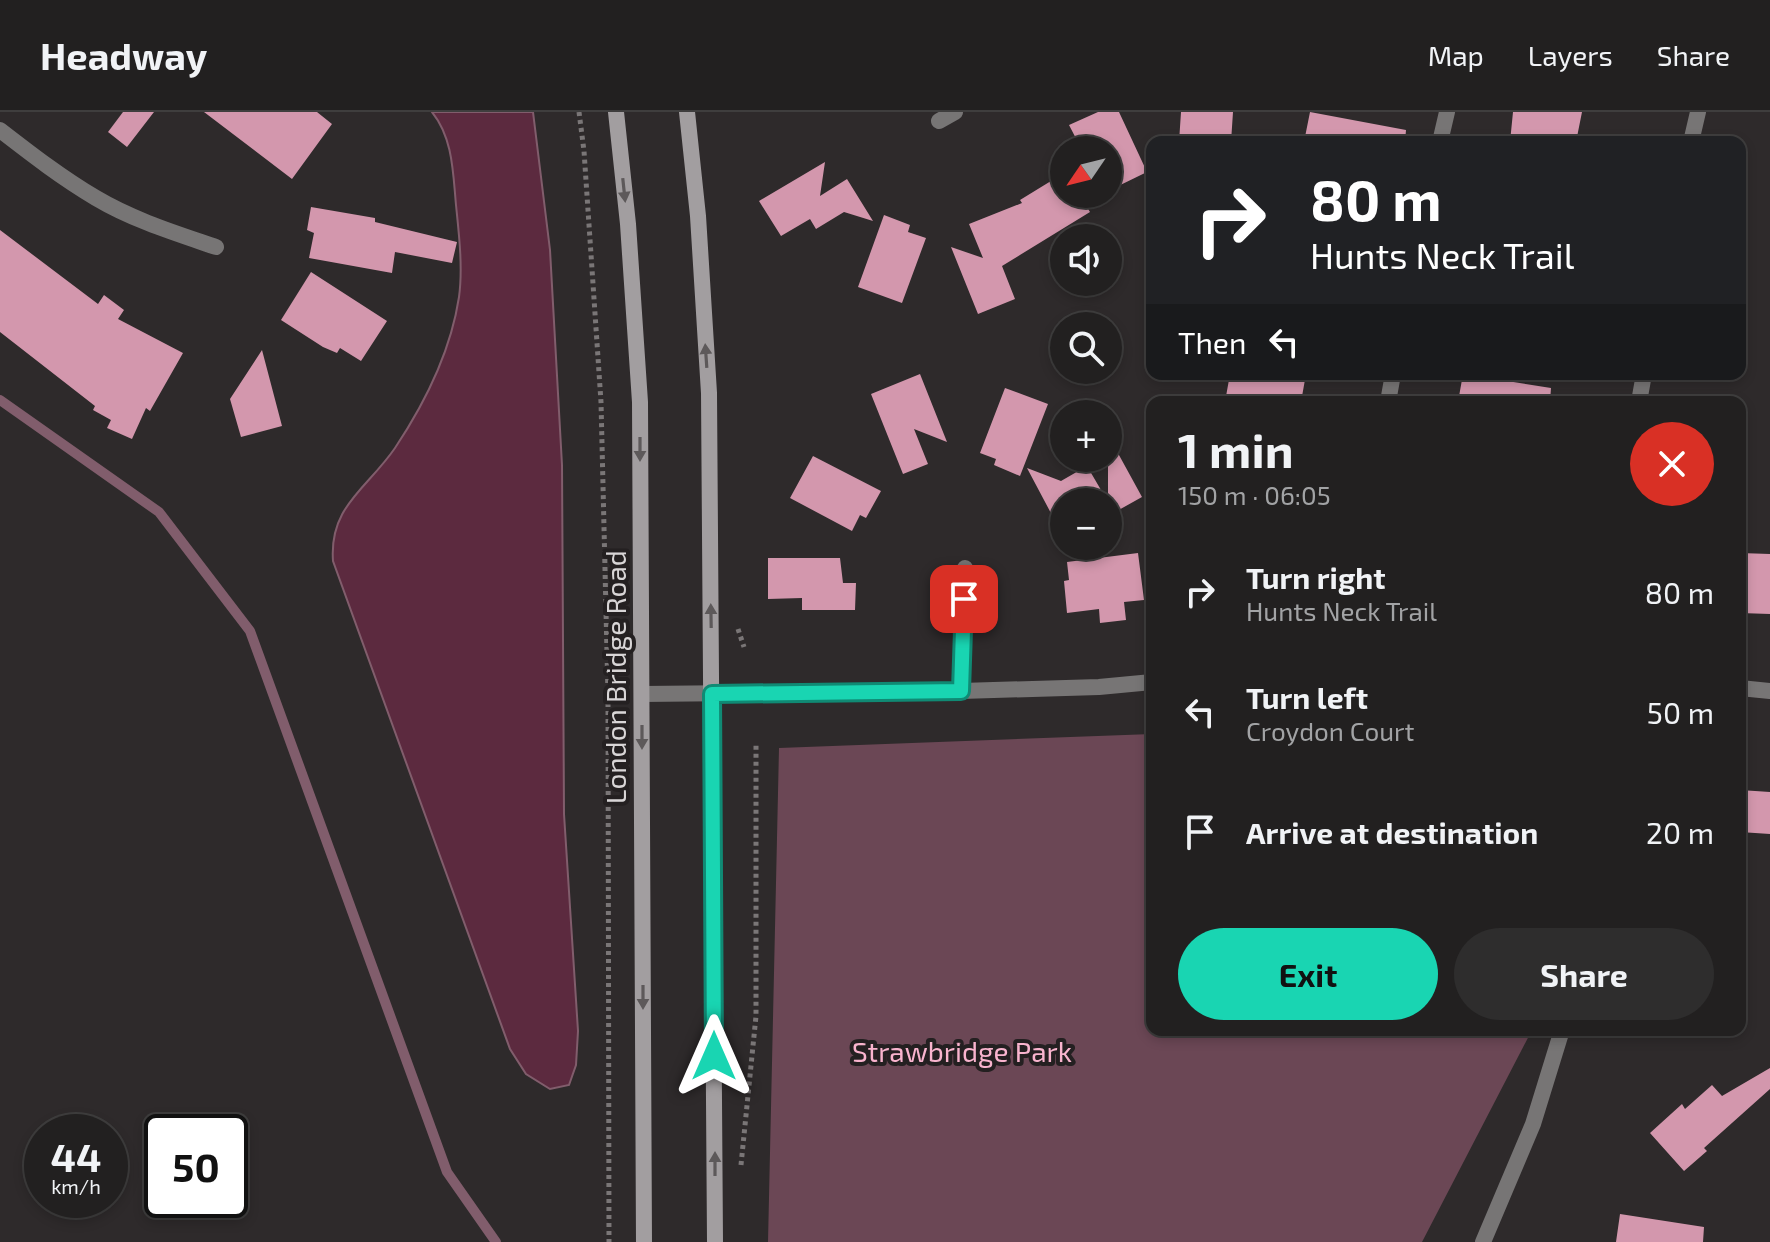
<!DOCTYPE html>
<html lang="en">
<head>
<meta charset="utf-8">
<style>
	:root { --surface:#222020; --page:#2e2d2d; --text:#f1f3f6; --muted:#a2a3a5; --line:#3f3e3e; --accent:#19d5b2 }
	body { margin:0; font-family:"Exo 2",sans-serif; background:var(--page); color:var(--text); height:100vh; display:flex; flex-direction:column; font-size:30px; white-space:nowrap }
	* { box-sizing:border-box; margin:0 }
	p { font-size:26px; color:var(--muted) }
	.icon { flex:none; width:44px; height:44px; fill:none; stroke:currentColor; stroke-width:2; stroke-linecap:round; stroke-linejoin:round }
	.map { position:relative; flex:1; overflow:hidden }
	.side { position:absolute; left:1146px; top:284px; width:600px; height:640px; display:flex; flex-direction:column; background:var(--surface); border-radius:16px; box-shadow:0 4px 12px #0003,0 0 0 2px var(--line) }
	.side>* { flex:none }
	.banner { position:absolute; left:1146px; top:24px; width:600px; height:244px; border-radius:16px; box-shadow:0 4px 12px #0003,0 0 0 2px var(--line); background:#202124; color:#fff; overflow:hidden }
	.needle { width:52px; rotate:235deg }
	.buttons { position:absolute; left:1050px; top:24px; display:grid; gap:16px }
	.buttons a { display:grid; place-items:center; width:72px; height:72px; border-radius:50%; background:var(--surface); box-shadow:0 4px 12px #0003,0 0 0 2px var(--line); font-size:40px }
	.speed { position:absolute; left:24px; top:1002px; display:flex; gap:16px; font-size:40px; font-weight:700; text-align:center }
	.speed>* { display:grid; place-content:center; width:104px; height:104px; border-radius:50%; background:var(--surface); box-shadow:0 4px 12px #0003,0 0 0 2px var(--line); line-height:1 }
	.speed small { font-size:20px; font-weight:400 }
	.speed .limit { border:4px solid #111; border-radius:12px; background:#fff; color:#111 }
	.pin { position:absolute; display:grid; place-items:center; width:68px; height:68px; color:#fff; margin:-34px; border-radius:16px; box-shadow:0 4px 12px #0006 }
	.me { position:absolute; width:88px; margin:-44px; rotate:0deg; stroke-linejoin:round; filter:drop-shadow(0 0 6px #0008) }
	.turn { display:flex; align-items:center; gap:28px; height:168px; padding:0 32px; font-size:36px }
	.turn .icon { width:104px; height:104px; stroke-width:2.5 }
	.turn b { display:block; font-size:56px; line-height:68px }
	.then { display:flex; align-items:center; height:76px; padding:0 32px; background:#0003; gap:16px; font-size:30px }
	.round { display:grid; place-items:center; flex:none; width:84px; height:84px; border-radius:42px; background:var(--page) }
	.headline { display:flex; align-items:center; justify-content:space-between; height:136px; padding:0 32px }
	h1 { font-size:48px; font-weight:700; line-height:60px }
	.primary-button { display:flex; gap:16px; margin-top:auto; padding:16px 32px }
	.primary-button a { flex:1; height:92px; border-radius:48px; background:var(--accent); color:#111; font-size:32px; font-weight:700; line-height:92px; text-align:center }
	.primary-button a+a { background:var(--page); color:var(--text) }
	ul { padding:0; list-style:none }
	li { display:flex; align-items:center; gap:24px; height:120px; padding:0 32px }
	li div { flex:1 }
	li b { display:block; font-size:30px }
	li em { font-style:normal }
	header { display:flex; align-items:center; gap:48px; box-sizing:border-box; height:112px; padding:0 40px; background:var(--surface); border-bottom:2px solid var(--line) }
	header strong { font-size:38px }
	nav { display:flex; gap:44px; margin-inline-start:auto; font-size:28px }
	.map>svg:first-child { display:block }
	.green { fill:#6b4755 }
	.water { fill:#5c2a3f; stroke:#815d6c; stroke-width:2 }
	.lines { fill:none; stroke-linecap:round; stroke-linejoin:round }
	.stream { stroke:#815d6c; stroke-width:10 }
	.building { fill:#d397ad }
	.path { stroke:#7a7677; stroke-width:5; stroke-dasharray:4 4; stroke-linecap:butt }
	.minor { stroke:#777575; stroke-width:16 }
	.secondary { stroke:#a29ea0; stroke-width:16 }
	.oneway { fill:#5d595a }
	.route-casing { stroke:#108a74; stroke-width:20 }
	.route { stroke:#19d5b2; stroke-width:14 }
	.labels { text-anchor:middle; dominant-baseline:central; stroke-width:8; stroke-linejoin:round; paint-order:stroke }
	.street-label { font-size:28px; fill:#d8d5d6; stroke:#242021 }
	.park-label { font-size:28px; fill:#f9b4ce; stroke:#242021 }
</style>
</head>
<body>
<header>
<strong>Headway</strong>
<nav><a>Map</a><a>Layers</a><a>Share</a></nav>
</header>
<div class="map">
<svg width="1770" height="1130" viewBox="0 0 1770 1130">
	<rect width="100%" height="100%" fill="#2e2a2b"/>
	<!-- green -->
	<path class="green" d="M 1152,622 L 1152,918 L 1532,918 L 1422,1130 L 768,1130 L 779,636 Z"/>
	<!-- water -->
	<path class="water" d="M 432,0 L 533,0 L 550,138 L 562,353 L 564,702 L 578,919 L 576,953 L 569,973 L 550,977 L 526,962 L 510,937 L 333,449 C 329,394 367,377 395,336 C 425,291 451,238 459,185 C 463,156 459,122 456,93 C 453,61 453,26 432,0 Z"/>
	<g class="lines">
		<!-- stream -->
		<path class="stream" d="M 0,288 L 159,400 L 250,519 L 447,1060 L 496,1130"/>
	</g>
	<!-- building -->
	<path class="building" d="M 123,0 L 154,0 L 127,35 L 108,20 Z
		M 204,0 L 317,0 L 332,12 L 292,67 Z
		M 1098,0 L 1119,0 L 1147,60 L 1108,79 L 1108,38 L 1082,38 L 1069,13 Z
		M 1181,0 L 1233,0 L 1231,30 L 1179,30 Z
		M 1310,0 L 1406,18 L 1405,30 L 1304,30 Z
		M 1513,0 L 1582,0 L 1576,30 L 1510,30 Z
		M 825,50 L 820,84 L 847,67 L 873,109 L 844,100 L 816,117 L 810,107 L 781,124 L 759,89 Z
		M 1064,61 L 1064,82 L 1101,82 L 1084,90 L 1090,100 L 1002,154 L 1015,187 L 978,202 L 951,135 L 983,146 L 969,112 L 1022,91 L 1020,88 Z
		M 311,95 L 375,106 L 375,110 L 457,130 L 452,151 L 395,140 L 392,161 L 309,146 L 314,121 L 307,118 Z
		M 884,103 L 910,113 L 908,120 L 926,126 L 902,191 L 858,175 Z
		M 0,118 L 98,192 L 104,183 L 124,198 L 118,207 L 183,241 L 150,299 L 146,296 L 132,327 L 107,316 L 111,308 L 93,298 L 95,294 L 0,220 Z
		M 311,160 L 387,209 L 361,249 L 340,236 L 337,241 L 323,235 L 281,208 Z
		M 262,238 L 282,314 L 241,325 L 230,287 Z
		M 920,262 L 947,330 L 914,317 L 928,352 L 903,362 L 871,282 Z
		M 1230,262 L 1306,262 L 1301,290 L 1225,290 Z
		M 1463,262 L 1551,276 L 1550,290 L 1458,290 Z
		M 1005,276 L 1048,292 L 1020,364 L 994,353 L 996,347 L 980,341 Z
		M 1108,323 L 1142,385 L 1108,404 Z
		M 813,344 L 881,379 L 866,406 L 860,403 L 852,419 L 790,386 Z
		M 1087,354 L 1101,378 L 1079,390 L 1064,390 L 1064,399 L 1053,405 L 1027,356 L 1061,369 Z
		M 1138,441 L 1144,488 L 1124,490 L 1126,508 L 1100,511 L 1099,497 L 1067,501 L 1064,469 L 1069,468 L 1067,450 Z
		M 1740,441 L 1770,442 L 1770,502 L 1740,501 Z
		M 768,446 L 840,446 L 843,471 L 856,471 L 855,498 L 802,498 L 802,486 L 768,487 Z
		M 1740,678 L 1770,680 L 1770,722 L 1740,720 Z
		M 1770,956 L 1770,977 L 1704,1036 L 1707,1039 L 1684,1059 L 1650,1021 L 1682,992 L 1685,997 L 1712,973 L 1722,984 Z
		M 1620,1102 L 1704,1115 L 1703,1130 L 1616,1130 Z"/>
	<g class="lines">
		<!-- path -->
		<path class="path" d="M 579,0 L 584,39 L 601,290 L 608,583 L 609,1130
			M 738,517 L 744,535
			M 741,1053 L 756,904 L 756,633"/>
		<!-- minor -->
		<path class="minor" d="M 939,9 L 955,0
			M 0,18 C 31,42 62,66 96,86 C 133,108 175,121 216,135
			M 1440,30 L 1447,0
			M 1691,30 L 1698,0
			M 1388,290 L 1393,262
			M 1639,290 L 1644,262
			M 1740,576 L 1770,579
			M 961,579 L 965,456
			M 642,582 L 961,579 L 1099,575 L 1152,570
			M 1483,1130 L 1533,1012 L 1562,918"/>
		<!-- secondary -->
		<path class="secondary" d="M 616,0 L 628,112 L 640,290 L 644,1130
			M 687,0 L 698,104 L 709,281 L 715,1130"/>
	</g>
	<!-- one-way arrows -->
	<defs><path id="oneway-solid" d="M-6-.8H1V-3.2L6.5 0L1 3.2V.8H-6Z" transform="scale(2)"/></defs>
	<g class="oneway">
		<use href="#oneway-solid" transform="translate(624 78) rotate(84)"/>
		<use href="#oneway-solid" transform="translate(706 244) rotate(-94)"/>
		<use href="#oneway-solid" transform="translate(640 337) rotate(90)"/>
		<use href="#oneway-solid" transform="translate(711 504) rotate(-91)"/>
		<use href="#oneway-solid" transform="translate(642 625) rotate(90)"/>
		<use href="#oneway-solid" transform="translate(643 885) rotate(90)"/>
		<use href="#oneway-solid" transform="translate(715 1052) rotate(-90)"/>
	</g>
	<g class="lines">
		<!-- route casing -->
		<g class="route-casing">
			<path id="route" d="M 714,944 L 712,582 L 961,579 L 964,487"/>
		</g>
		<!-- route -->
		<use href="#route" class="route"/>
	</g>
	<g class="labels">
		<!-- street labels -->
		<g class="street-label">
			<text transform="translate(615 565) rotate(-90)">London Bridge Road</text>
		</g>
		<!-- park labels -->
		<g class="park-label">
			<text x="962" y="939">Strawbridge Park</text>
		</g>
	</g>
</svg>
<div class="buttons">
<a><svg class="needle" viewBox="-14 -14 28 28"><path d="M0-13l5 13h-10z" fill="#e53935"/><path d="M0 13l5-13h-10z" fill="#a2a3a5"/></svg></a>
<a><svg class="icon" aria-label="sound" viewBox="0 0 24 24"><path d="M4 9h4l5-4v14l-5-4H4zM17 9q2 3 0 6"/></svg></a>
<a><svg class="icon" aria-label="search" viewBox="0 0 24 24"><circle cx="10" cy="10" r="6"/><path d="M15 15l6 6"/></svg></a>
<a>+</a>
<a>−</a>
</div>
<div class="speed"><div>44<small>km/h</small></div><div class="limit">50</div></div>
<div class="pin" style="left:964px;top:487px;background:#d93025"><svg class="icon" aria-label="arrive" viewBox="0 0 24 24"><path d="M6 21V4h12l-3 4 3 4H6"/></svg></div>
<svg class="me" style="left:714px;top:944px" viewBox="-20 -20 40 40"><path d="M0-17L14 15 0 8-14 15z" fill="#19d5b2" stroke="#fff" stroke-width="4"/></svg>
<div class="banner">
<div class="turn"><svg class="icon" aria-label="right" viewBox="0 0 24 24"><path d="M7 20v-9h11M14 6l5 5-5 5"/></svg><div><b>80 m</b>Hunts Neck Trail</div></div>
<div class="then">Then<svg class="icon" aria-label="left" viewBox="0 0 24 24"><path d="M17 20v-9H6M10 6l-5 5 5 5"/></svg></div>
</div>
<section class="side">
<div class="headline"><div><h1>1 min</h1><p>150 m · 06:05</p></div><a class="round" style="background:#d93025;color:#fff"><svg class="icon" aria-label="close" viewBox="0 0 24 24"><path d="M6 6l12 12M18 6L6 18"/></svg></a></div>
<ul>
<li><svg class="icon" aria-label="right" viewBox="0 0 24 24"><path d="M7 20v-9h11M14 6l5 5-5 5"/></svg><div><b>Turn right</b><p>Hunts Neck Trail</p></div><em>80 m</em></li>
<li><svg class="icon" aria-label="left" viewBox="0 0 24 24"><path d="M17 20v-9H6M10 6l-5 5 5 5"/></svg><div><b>Turn left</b><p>Croydon Court</p></div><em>50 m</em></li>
<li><svg class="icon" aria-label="arrive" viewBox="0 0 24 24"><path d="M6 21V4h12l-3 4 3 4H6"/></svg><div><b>Arrive at destination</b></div><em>20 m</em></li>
</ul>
<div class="primary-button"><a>Exit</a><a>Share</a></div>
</section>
</div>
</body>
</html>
